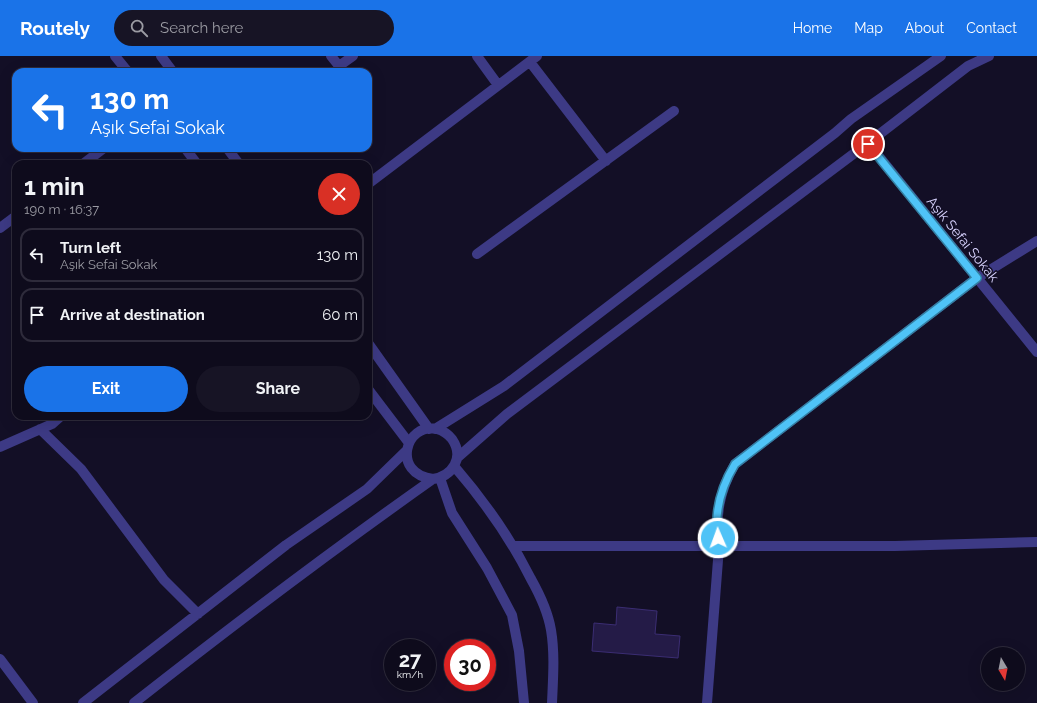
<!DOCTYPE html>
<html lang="en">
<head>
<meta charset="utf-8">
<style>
	:root { --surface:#0e0b1c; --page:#171425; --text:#f1f3f6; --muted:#9b9ba3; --line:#2e2b3b; --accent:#1a73e8 }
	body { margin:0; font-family:Raleway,sans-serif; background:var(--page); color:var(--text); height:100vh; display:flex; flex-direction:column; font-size:15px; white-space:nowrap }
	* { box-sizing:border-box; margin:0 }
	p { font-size:13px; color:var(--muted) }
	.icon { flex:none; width:22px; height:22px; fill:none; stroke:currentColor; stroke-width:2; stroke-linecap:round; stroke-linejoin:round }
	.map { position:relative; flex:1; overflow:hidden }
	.side { position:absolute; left:12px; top:104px; width:360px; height:260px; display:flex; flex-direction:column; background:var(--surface); border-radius:12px; box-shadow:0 4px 16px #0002,0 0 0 1px var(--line) }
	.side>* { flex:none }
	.top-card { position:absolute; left:12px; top:12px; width:360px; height:84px; border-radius:12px; box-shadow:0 4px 16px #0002,0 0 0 1px var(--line); background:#1a73e8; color:#fff; overflow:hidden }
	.needle { width:26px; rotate:170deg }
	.tools { position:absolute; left:981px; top:591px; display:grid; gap:8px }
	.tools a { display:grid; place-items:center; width:44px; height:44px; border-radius:50%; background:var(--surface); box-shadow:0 4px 16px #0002,0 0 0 1px var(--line); font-size:20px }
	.speed { position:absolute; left:384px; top:583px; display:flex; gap:8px; font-size:20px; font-weight:700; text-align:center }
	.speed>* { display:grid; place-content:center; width:52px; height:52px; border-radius:50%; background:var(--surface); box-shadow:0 4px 16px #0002,0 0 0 1px var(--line); line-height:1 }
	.speed small { font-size:10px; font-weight:400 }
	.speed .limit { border:6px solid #d22; background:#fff; color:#111 }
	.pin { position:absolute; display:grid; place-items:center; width:34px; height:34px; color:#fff; margin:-17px; border:2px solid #fff; border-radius:50%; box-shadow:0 1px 4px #0007 }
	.me { position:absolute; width:44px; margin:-22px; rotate:358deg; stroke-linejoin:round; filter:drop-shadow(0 0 3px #0008) }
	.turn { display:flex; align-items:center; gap:14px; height:84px; padding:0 12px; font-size:18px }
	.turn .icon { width:52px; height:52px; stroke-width:2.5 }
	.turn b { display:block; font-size:28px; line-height:34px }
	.round { display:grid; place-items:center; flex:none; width:42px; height:42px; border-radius:21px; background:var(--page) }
	.head { display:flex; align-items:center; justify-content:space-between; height:68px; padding:0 12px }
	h1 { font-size:24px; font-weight:700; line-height:30px }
	.action { display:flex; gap:8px; margin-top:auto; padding:8px 12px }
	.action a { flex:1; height:46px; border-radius:24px; background:var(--accent); color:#fff; font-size:16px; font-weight:700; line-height:46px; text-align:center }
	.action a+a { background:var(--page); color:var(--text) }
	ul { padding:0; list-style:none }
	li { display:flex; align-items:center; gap:12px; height:54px; margin:0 8px 6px; padding:0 4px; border:2px solid var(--line); border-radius:12px }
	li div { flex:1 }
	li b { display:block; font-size:15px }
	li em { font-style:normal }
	header { display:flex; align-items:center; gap:24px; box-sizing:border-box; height:56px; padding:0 20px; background:var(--accent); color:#fff }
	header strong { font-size:19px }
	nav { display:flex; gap:22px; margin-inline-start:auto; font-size:14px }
	.search { width:280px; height:36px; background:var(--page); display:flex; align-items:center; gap:10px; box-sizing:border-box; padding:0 14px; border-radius:22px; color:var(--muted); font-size:15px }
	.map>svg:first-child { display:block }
	.building { fill:#241b47; stroke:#3b2d73 }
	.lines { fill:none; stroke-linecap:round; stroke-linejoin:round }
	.minor { stroke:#3d3a85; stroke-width:10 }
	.route-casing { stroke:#337fa1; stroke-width:10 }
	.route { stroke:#4fc3f7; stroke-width:7 }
	.labels { text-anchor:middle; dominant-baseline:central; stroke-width:3; stroke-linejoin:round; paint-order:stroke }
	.street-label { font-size:14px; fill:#d9d4ff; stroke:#130f26 }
</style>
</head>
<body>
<header>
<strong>Routely</strong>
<div class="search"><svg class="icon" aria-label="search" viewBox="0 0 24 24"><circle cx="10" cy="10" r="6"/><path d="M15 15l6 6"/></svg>Search here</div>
<nav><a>Home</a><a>Map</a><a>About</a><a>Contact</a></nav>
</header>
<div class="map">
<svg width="1037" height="647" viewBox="0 0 1037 647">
	<rect width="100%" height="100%" fill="#130f26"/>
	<!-- building -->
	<path class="building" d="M 617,551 L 657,555 L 655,578 L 680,580 L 678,602 L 592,595 L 594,567 L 616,569 Z"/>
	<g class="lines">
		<!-- minor -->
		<path class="minor" d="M 115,0 L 128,16
			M 161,0 L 173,16
			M 331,0 L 339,10 L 353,0
			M 477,0 L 498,29
			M 530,6 L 606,105
			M 868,87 L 1037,296
			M 185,92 L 197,108
			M 227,92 L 239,108
			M 83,108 L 104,92
			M 368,128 L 537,0
			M 0,172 L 16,160
			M 477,198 L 674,55
			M 368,287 L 429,373
			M 368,333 L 409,387
			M 40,373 L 81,413 L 164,524 L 198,558
			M 435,373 L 504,330 L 835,77 L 851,63 L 941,0
			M 0,391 L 52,368 L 61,360
			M 457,402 L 507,358 L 868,87 L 968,10 L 989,0
			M 454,410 C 485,446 510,481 531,523 C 540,539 548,556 551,574 C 555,598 553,623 552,647
			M 440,422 L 452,457 L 487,512 L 512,559 L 519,595 L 524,647
			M 514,490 L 895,490 L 1037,486
			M 0,603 L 33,647
			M 83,647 L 286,489 L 367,433 L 407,394
			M 134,647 C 232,570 331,495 433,423 C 452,420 465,402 452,383 C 448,378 444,375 437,373 C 405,366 391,418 433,423
			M 707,647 L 719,491 C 715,460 719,435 735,408 L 977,222 L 1037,185"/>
	</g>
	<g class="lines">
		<!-- route casing -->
		<g class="route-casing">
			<path id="route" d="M 718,482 C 714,456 721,431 735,408 L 977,222 L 868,88"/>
		</g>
		<!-- route -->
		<use href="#route" class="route"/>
	</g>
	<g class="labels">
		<!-- street labels -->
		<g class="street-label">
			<text transform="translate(963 183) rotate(51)">Aşık Sefai Sokak</text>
		</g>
	</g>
</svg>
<div class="tools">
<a><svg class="needle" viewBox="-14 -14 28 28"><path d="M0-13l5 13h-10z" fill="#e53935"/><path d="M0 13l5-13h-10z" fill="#9b9ba3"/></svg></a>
</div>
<div class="speed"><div>27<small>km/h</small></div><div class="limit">30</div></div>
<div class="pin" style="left:868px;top:88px;background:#d93025"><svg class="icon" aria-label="arrive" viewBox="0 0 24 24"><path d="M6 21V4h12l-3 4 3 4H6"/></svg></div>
<svg class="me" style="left:718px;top:482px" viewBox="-20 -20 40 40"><circle r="17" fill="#4fc3f7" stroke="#fff" stroke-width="3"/><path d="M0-11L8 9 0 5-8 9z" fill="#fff"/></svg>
<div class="top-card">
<div class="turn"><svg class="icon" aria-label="left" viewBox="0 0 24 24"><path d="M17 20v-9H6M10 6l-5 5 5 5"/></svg><div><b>130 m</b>Aşık Sefai Sokak</div></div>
</div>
<section class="side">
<div class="head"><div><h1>1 min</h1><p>190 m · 16:37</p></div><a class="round" style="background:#d93025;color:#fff"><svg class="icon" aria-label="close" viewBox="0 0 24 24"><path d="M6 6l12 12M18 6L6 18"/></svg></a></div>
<ul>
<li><svg class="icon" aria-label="left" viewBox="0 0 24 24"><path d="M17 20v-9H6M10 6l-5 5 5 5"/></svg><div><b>Turn left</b><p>Aşık Sefai Sokak</p></div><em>130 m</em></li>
<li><svg class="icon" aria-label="arrive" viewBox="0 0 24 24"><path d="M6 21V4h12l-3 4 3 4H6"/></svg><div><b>Arrive at destination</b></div><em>60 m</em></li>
</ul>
<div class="action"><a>Exit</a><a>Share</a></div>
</section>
</div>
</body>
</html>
